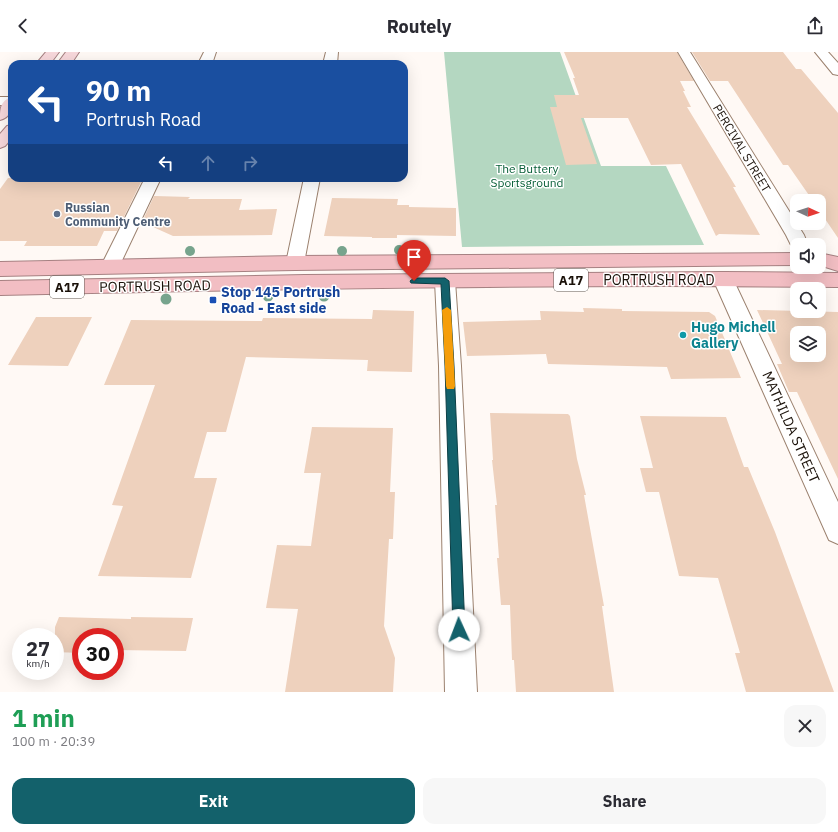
<!DOCTYPE html>
<html lang="en">
<head>
<meta charset="utf-8">
<style>
	:root { --surface:#fff; --page:#f7f7f7; --text:#2b2b33; --muted:#7c7c81; --accent:#13616b }
	body { margin:0; font-family:"IBM Plex Sans",sans-serif; background:var(--page); color:var(--text); height:100vh; display:flex; flex-direction:column; font-size:15px; white-space:nowrap }
	* { box-sizing:border-box; margin:0 }
	p { font-size:13px; color:var(--muted) }
	.icon { flex:none; width:22px; height:22px; fill:none; stroke:currentColor; stroke-width:2; stroke-linecap:round; stroke-linejoin:round }
	.map { position:relative; height:640px; overflow:hidden }
	.details { display:flex; flex-direction:column; background:var(--surface); flex:1 }
	.details>* { flex:none }
	.banner { position:absolute; left:8px; top:8px; width:400px; height:122px; border-radius:12px; box-shadow:0 4px 16px #0002; background:#1a4fa0; color:#fff; overflow:hidden }
	.needle { width:26px; rotate:93deg }
	.controls { position:absolute; left:790px; top:142px; display:grid; gap:8px }
	.controls a { display:grid; place-items:center; width:36px; height:36px; border-radius:8px; background:var(--surface); box-shadow:0 4px 16px #0002; font-size:20px }
	.speed { position:absolute; left:12px; top:576px; display:flex; gap:8px; font-size:20px; font-weight:700; text-align:center }
	.speed>* { display:grid; place-content:center; width:52px; height:52px; border-radius:50%; background:var(--surface); box-shadow:0 4px 16px #0002; line-height:1 }
	.speed small { font-size:10px; font-weight:400 }
	.speed .limit { border:6px solid #d22; background:#fff; color:#111 }
	.pin { position:absolute; display:grid; place-items:center; width:34px; height:34px; color:#fff; margin:-41px -17px; border-radius:50% 50% 50% 0; rotate:-45deg; box-shadow:0 0 4px #0007 }
	.pin .icon { rotate:45deg }
	.me { position:absolute; width:44px; margin:-22px; rotate:358deg; stroke-linejoin:round; filter:drop-shadow(0 0 3px #0008) }
	.turn { display:flex; align-items:center; gap:14px; height:84px; padding:0 12px; font-size:18px }
	.turn .icon { width:52px; height:52px; stroke-width:2.5 }
	.turn b { display:block; font-size:28px; line-height:34px }
	.lanes { display:flex; align-items:center; height:38px; padding:0 12px; background:#0003; justify-content:center; gap:20px; direction:ltr }
	.lanes .off { opacity:.35 }
	.round { display:grid; place-items:center; flex:none; width:42px; height:42px; border-radius:12px; background:var(--page) }
	.summary { display:flex; align-items:center; justify-content:space-between; height:68px; padding:0 12px }
	h1 { font-size:24px; font-weight:800; line-height:30px; color:#1e9e55 }
	.button { display:flex; gap:8px; margin-top:auto; padding:8px 12px }
	.button a { flex:1; height:46px; border-radius:12px; background:var(--accent); color:#fff; font-size:16px; font-weight:800; line-height:46px; text-align:center }
	.button a+a { background:var(--page); color:var(--text) }
	header { display:flex; justify-content:space-between; align-items:center; height:52px; padding:0 12px; background:var(--surface); font-size:18px; font-weight:800 }
	.map>svg:first-child { display:block }
	.green { fill:#b4d7c1 }
	.building { fill:#eed1bd; fill-rule:evenodd }
	.lines { fill:none; stroke-linecap:round; stroke-linejoin:round }
	.minor-casing { stroke:#9b816e; stroke-width:2 }
	.major-casing { stroke:#a68182; stroke-width:2 }
	.highway-casing { stroke:#a68182; stroke-width:2 }
	.minor { fill:#fff; fill-rule:evenodd }
	.major { fill:#f7d8db; fill-rule:evenodd }
	.highway { fill:#f2bec3; fill-rule:evenodd }
	.tree { fill:#77a48d }
	.route { fill:#13616b; stroke:#0c3f46 }
	.slow { fill:#f59e0b }
	.service-dot { fill:#5c6f8a; stroke:#fff; stroke-width:1.5 }
	.transit-dot { fill:#1a4fb4; stroke:#fff; stroke-width:1.5 }
	.culture-dot { fill:#0f9aa8; stroke:#fff; stroke-width:1.5 }
	.labels { text-anchor:middle; dominant-baseline:central; stroke-width:3; stroke-linejoin:round; paint-order:stroke }
	.far-street-label { font-size:12px; fill:#1a1109; stroke:#fff }
	.far-park-label { font-size:12px; fill:#085f38; stroke:#fff }
	.far-service-label { font-size:12px; font-weight:bold; fill:#4e5e75; stroke:#fff; text-anchor:start }
	.shield { fill:#fff; stroke:#5f5853; stroke-width:1 }
	.shield-label { font-size:13px; font-weight:bold; fill:#1a1109 }
	.street-label { font-size:14px; fill:#1a1109; stroke:#fff }
	.transit-label { font-size:14px; font-weight:bold; fill:#164399; stroke:#fff; text-anchor:start }
	.culture-label { font-size:14px; font-weight:bold; fill:#0d838f; stroke:#fff; text-anchor:start }
</style>
</head>
<body>
<header><svg class="icon" aria-label="back" viewBox="0 0 24 24"><path d="M15 5l-7 7 7 7"/></svg>Routely<svg class="icon" aria-label="share" viewBox="0 0 24 24"><path d="M12 15V3M7 8l5-5 5 5M5 13v7h14v-7"/></svg></header>
<div class="map">
<svg width="838" height="640" viewBox="0 0 838 640">
	<rect width="100%" height="100%" fill="#fff9f5"/>
	<!-- green -->
	<path class="green" d="M 444,0 L 560,0 L 601,114 L 666,114 L 704,193 L 462,195 Z"/>
	<!-- building -->
	<path class="building" d="M 564,0 L 677,0 L 694,29 L 680,29 L 685,39 L 683,39 L 691,55 L 687,55 L 736,135 L 733,135 L 760,183 L 719,182 L 716,184 L 681,112 L 651,113 L 628,66 L 581,66 L 597,112 L 566,113 L 550,55 L 557,55 L 554,43 L 579,43 L 573,26 L 575,26 Z
		M 692,0 L 783,0 L 796,17 L 801,17 L 838,61 L 838,186 L 819,158 L 819,149 L 813,149 L 788,113 L 783,113 L 728,29 L 710,29 Z
		M 8,126 L 143,126 L 117,179 L 104,179 L 97,194 L 24,194 L 27,189 L 0,189 L 0,137 Z
		M 154,144 L 190,145 L 188,147 L 242,147 L 239,158 L 277,157 L 272,183 L 173,184 L 142,170 Z
		M 332,146 L 398,147 L 397,153 L 409,153 L 409,155 L 456,156 L 456,184 L 397,183 L 397,186 L 372,186 L 372,185 L 324,184 Z
		M 583,256 L 622,257 L 622,259 L 709,260 L 715,264 L 741,326 L 671,327 L 667,315 L 548,312 L 546,302 L 467,304 L 463,270 L 541,268 L 540,259 L 584,260 Z
		M 373,258 L 414,259 L 412,320 L 367,319 L 368,308 L 246,305 L 226,380 L 207,380 L 194,426 L 217,426 L 191,526 L 98,524 L 123,454 L 112,453 L 155,333 L 104,333 L 131,268 L 262,269 L 263,266 L 372,267 Z
		M 757,258 L 838,260 L 838,427 L 797,340 L 789,340 L 777,312 L 782,312 ZM 797,281 L 819,281 L 819,303 L 797,303 Z
		M 36,265 L 92,265 L 68,314 L 8,313 Z
		M 490,361 L 568,362 L 570,364 L 577,407 L 586,443 L 584,443 L 604,554 L 602,554 L 614,640 L 516,640 L 514,608 L 512,608 L 510,553 L 501,553 L 497,506 L 499,506 L 495,453 L 497,453 L 492,408 L 493,408 Z
		M 640,364 L 726,365 L 744,415 L 748,415 L 775,480 L 834,640 L 746,640 L 735,601 L 740,601 L 718,526 L 679,524 L 659,440 L 646,440 L 640,416 L 653,416 Z
		M 312,375 L 393,376 L 390,440 L 395,440 L 393,487 L 389,487 L 384,574 L 395,606 L 393,640 L 285,640 L 298,557 L 266,556 L 277,493 L 311,494 L 321,421 L 304,421 Z
		M 59,565 L 131,567 L 131,565 L 193,566 L 186,599 L 115,598 L 115,585 L 81,585 L 81,601 L 55,600 L 55,575 Z"/>
	<g class="lines">
		<!-- minor casing -->
		<g class="minor-casing">
			<path id="minor" d="M 204,0 L 216,0 L 212,12 L 198,12 Z
				M 326,0 L 338,0 L 337,12 L 323,12 Z
				M 678,0 L 690,0 L 804,183 L 808,193 L 797,193 L 797,199 L 793,197 L 786,183 Z
				M 815,0 L 828,0 L 838,11 L 838,23 L 833,22 Z
				M 0,45 L 12,45 L 12,53 L 0,53 Z
				M 145,126 L 161,126 L 117,219 L 110,221 L 103,219 L 101,214 Z
				M 304,126 L 320,126 L 304,211 L 302,216 L 295,218 L 288,216 L 286,211 Z
				M 723,220 L 730,222 L 733,227 L 838,450 L 838,492 L 829,488 L 713,227 L 716,222 Z
				M 445,222 L 452,224 L 455,229 L 461,314 L 477,640 L 445,640 L 439,314 L 435,229 L 438,224 Z"/>
		</g>
		<!-- major casing -->
		<g class="major-casing">
			<path id="major" d="M 46,0 L 59,0 L 50,12 L 36,12 Z
				M 66,0 L 79,0 L 71,12 L 57,12 Z
				M 12,45 C 12,55 12,65 0,68 C 0,58 0,48 12,45 Z
				M 12,73 L 12,86 L 5,94 L 0,96 L 0,82 L 7,74 Z"/>
		</g>
		<!-- highway casing -->
		<g class="highway-casing">
			<path id="highway" d="M 797,201 L 797,213 L 295,218 L 0,224 L 0,210 L 295,204 Z
				M 819,201 L 838,205 L 838,219 L 819,213 Z
				M 723,220 L 838,221 L 838,235 C 559,232 279,237 0,243 L 0,229 L 305,223 Z"/>
		</g>
		<!-- minor -->
		<use href="#minor" class="minor"/>
		<!-- major -->
		<use href="#major" class="major"/>
		<!-- highway -->
		<use href="#highway" class="highway"/>
	</g>
	<!-- trees -->
	<g class="tree">
		<circle cx="399" cy="198" r="5"/>
		<circle cx="190" cy="199" r="5"/>
		<circle cx="342" cy="199" r="5"/>
		<circle cx="268" cy="244" r="5.5"/>
		<circle cx="324" cy="244" r="5.5"/>
		<circle cx="166" cy="247" r="5.5"/>
	</g>
	<!-- route -->
	<path class="route" d="M 414,226 L 445,226 L 449,229 L 454,314 L 465,578 L 463,582 L 459,584 L 455,582 L 453,578 L 445,314 L 441,232 L 411,231 L 410,229 Z"/>
	<!-- slow -->
	<path class="slow" d="M 447,255 L 451,258 L 455,334 L 454,337 L 447,337 L 446,334 L 442,258 Z"/>
	<!-- markers -->
	<circle class="service-dot" cx="57" cy="162" r="4"/>
	<rect class="transit-dot" x="209" y="244" width="8" height="8" rx="2"/>
	<circle class="culture-dot" cx="683" cy="283" r="4"/>
	<g class="labels">
		<!-- far-street labels -->
		<g class="far-street-label">
			<text transform="translate(742 96) rotate(59)">PERCIVAL STREET</text>
		</g>
		<!-- far-park labels -->
		<g class="far-park-label">
			<text x="527" y="116">The Buttery<tspan x="527" dy="14">Sportsground</tspan></text>
		</g>
		<!-- far-service labels -->
		<g class="far-service-label">
			<text x="65" y="155">Russian<tspan x="65" dy="14">Community Centre</tspan></text>
		</g>
		<!-- shield labels -->
		<g class="shield">
			<rect x="554" y="217" width="34" height="22" rx="3"/>
			<rect x="50" y="224" width="34" height="22" rx="3"/>
		</g>
		<g class="shield-label">
			<text x="571" y="228">A17</text>
			<text x="67" y="235">A17</text>
		</g>
		<!-- street labels -->
		<g class="street-label">
			<text x="659" y="228">PORTRUSH ROAD</text>
			<text transform="translate(155 234) rotate(-1)">PORTRUSH ROAD</text>
			<text transform="translate(791 375) rotate(66)">MATHILDA STREET</text>
		</g>
		<!-- transit labels -->
		<g class="transit-label">
			<text x="221" y="240">Stop 145 Portrush<tspan x="221" dy="16">Road - East side</tspan></text>
		</g>
		<!-- culture labels -->
		<g class="culture-label">
			<text x="691" y="275">Hugo Michell<tspan x="691" dy="16">Gallery</tspan></text>
		</g>
	</g>
</svg>
<div class="controls">
<a><svg class="needle" viewBox="-14 -14 28 28"><path d="M0-13l5 13h-10z" fill="#e53935"/><path d="M0 13l5-13h-10z" fill="#7c7c81"/></svg></a>
<a><svg class="icon" aria-label="sound" viewBox="0 0 24 24"><path d="M4 9h4l5-4v14l-5-4H4zM17 9q2 3 0 6"/></svg></a>
<a><svg class="icon" aria-label="search" viewBox="0 0 24 24"><circle cx="10" cy="10" r="6"/><path d="M15 15l6 6"/></svg></a>
<a><svg class="icon" aria-label="layers" viewBox="0 0 24 24"><path d="M12 4l9 5-9 5-9-5zM3 14l9 5 9-5"/></svg></a>
</div>
<div class="speed"><div>27<small>km/h</small></div><div class="limit">30</div></div>
<div class="pin" style="left:414px;top:229px;background:#d93025"><svg class="icon" aria-label="arrive" viewBox="0 0 24 24"><path d="M6 21V4h12l-3 4 3 4H6"/></svg></div>
<svg class="me" style="left:459px;top:578px" viewBox="-20 -20 40 40"><circle r="19" fill="#fff"/><path d="M0-13L10 11 0 6-10 11z" fill="#13616b"/></svg>
<div class="banner">
<div class="turn"><svg class="icon" aria-label="left" viewBox="0 0 24 24"><path d="M17 20v-9H6M10 6l-5 5 5 5"/></svg><div><b>90 m</b>Portrush Road</div></div>
<div class="lanes"><svg class="icon" aria-label="left" viewBox="0 0 24 24"><path d="M17 20v-9H6M10 6l-5 5 5 5"/></svg><svg class="icon off" aria-label="ahead" viewBox="0 0 24 24"><path d="M12 20V5M6 11l6-6 6 6"/></svg><svg class="icon off" aria-label="right" viewBox="0 0 24 24"><path d="M7 20v-9h11M14 6l5 5-5 5"/></svg></div>
</div>
</div>
<section class="details">
<div class="summary"><div><h1>1 min</h1><p>100 m · 20:39</p></div><a class="round"><svg class="icon" aria-label="close" viewBox="0 0 24 24"><path d="M6 6l12 12M18 6L6 18"/></svg></a></div>
<div class="button"><a>Exit</a><a>Share</a></div>
</section>
</body>
</html>
